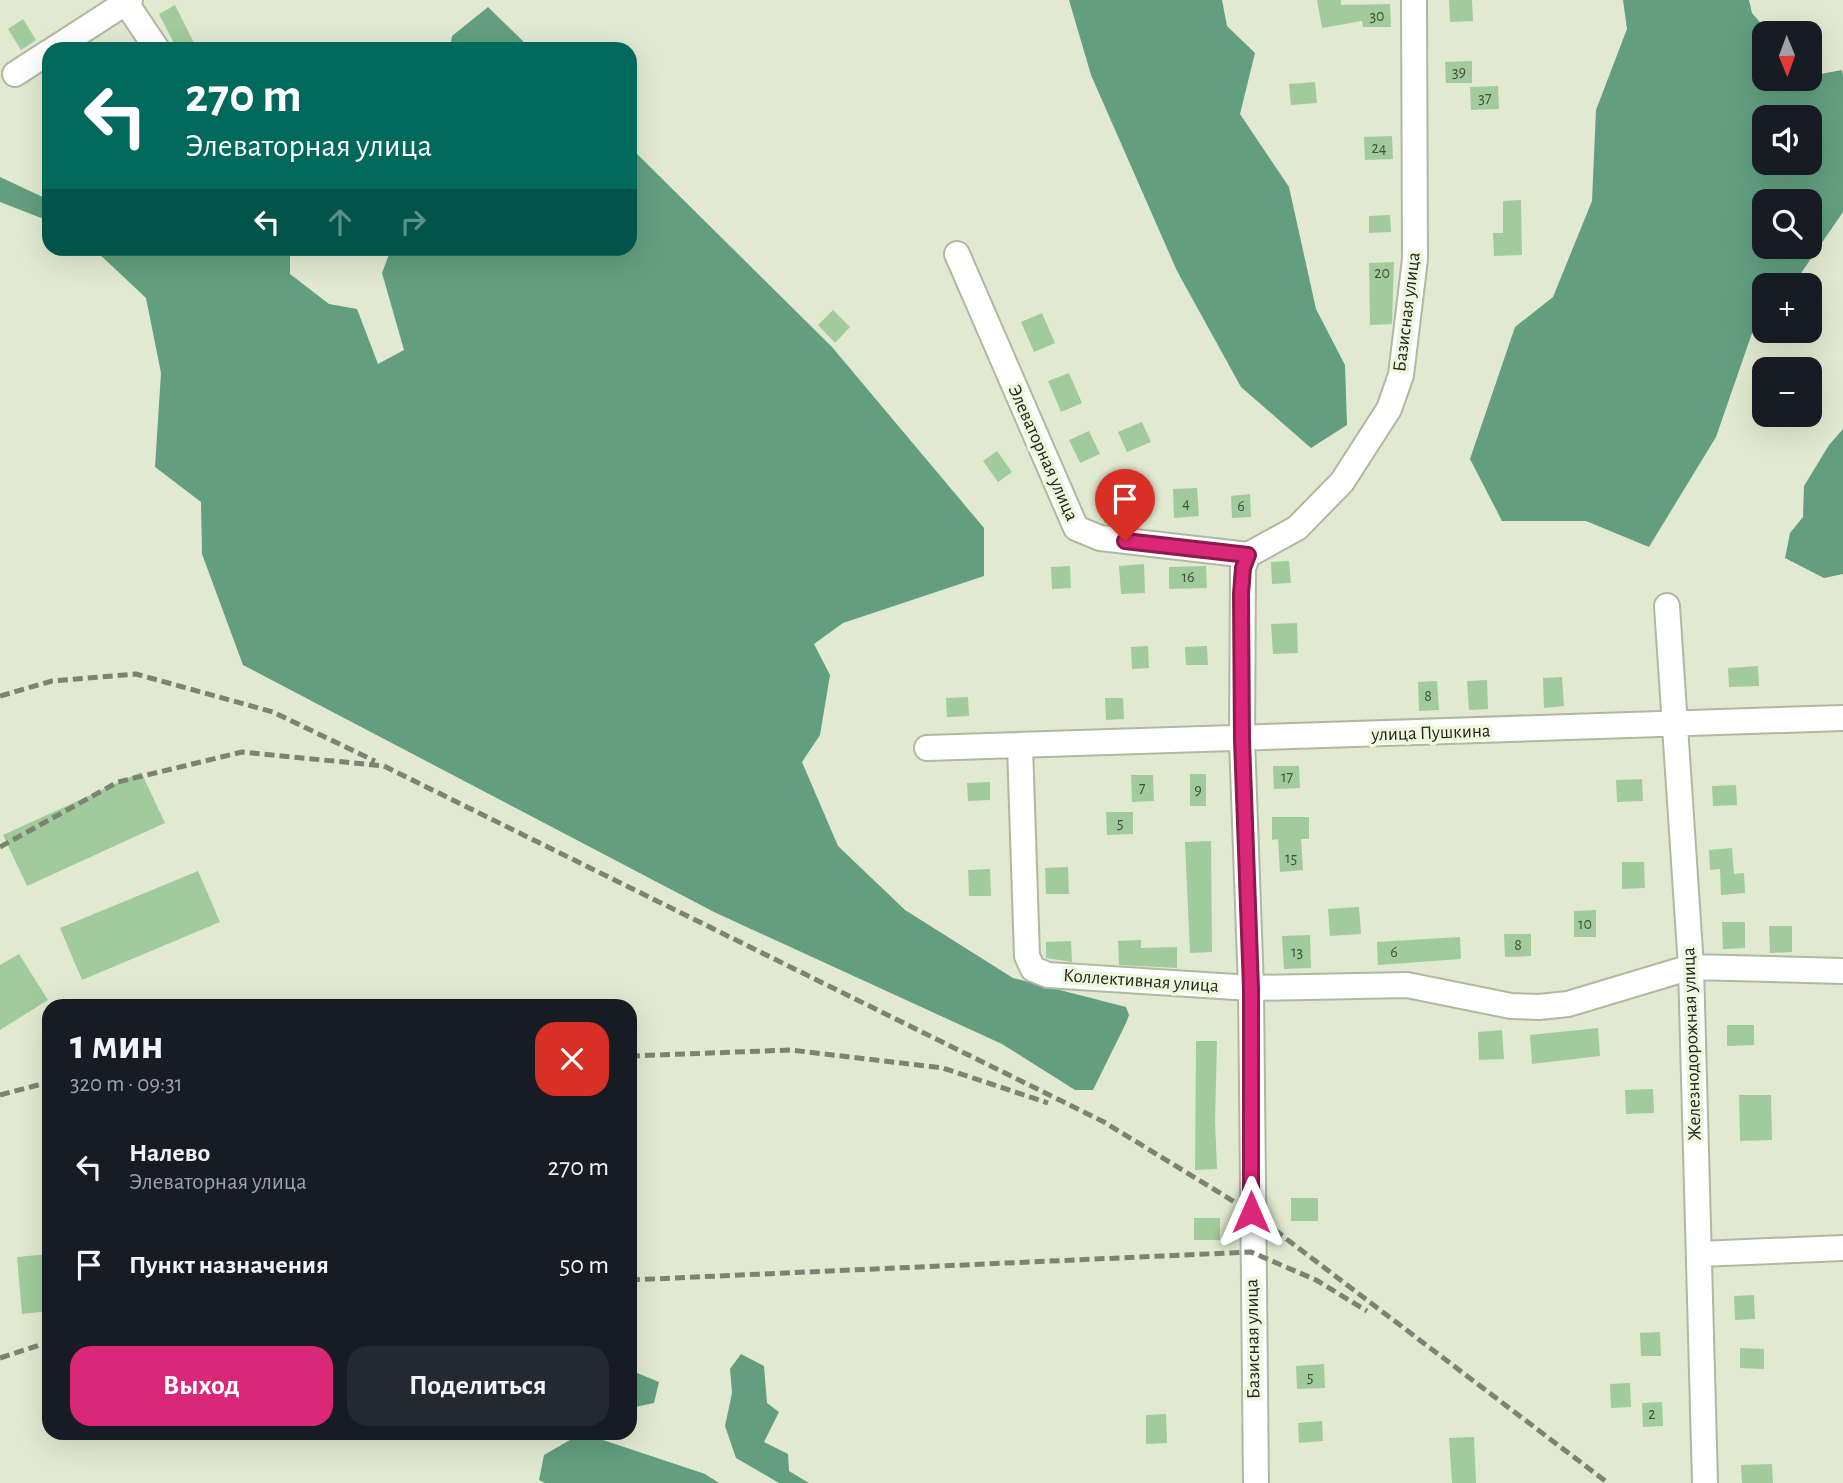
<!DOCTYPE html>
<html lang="ru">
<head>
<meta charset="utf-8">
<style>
	:root { --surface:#171b24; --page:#242831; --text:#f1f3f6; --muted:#9ea1a6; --accent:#db2777 }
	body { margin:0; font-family:"Alegreya Sans",sans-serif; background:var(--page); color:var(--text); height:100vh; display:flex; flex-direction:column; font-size:26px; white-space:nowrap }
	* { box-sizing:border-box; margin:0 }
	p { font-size:23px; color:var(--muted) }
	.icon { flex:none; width:38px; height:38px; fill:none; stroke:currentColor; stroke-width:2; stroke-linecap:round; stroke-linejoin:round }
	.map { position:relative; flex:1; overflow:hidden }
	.sheet { position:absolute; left:42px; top:999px; width:595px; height:441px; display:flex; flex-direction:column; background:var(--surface); border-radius:21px; box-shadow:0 7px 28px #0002 }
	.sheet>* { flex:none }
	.guide { position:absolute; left:42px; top:42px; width:595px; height:214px; border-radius:21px; box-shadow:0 7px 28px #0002; background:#00695c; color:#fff; overflow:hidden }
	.needle { width:46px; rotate:179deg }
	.fabs { position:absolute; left:1752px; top:21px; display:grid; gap:14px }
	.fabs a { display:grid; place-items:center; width:70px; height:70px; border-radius:14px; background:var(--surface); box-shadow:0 7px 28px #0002; font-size:35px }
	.pin { position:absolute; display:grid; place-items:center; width:60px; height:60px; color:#fff; margin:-72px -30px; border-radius:50% 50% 50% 0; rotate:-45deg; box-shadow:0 0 7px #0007 }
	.pin .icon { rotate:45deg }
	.me { position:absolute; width:77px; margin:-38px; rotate:0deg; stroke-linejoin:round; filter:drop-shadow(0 0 5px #0008) }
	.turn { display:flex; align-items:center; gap:24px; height:147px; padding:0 28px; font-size:32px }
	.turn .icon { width:91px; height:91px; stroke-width:2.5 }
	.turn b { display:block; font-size:49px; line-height:60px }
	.lanes { display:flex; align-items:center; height:66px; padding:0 28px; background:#0003; justify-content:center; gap:35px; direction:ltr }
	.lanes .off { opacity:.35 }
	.round { display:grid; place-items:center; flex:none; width:74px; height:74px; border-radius:21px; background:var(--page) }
	.head { display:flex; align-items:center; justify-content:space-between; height:119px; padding:0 28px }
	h1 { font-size:42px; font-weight:700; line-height:52px }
	.button { display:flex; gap:14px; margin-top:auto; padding:14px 28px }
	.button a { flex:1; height:80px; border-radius:21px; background:var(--accent); color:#fff; font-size:28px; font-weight:700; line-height:80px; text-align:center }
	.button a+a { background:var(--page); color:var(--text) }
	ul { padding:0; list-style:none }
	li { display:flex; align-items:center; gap:21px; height:98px; padding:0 28px }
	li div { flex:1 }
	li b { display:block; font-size:26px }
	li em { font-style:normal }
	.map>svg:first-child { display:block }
	.water { fill:#629e7f; fill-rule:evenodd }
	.building { fill:#a1cb9c }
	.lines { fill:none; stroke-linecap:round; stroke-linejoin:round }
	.minor-casing { stroke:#b0b8a0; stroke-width:28 }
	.minor { stroke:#fff; stroke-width:24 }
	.rail { stroke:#7d8372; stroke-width:5; stroke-dasharray:10 5; stroke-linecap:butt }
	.route-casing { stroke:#8e194d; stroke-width:18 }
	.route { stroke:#db2777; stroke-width:12 }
	.labels { text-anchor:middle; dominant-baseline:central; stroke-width:7; stroke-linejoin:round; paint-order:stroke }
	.number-label { font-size:16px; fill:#424f3c }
	.street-label { font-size:19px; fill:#23261c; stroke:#eef7dd }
</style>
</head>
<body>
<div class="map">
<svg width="1843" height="1483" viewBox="0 0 1843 1483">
	<rect width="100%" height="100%" fill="#e1ead0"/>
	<!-- water -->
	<path class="water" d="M 1069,0 L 1222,0 L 1227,26 L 1255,53 L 1240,114 L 1289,187 L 1316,309 L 1345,365 L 1347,425 L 1311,448 L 1241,387 L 1177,271 L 1091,75 Z
		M 1623,0 L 1749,0 L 1752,13 L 1769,33 L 1764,33 L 1764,79 L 1810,79 L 1810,76 L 1842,70 L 1843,75 L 1843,212 L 1797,279 L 1791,285 L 1764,285 L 1764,309 L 1759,313 L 1716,437 L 1649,547 L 1586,521 L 1502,521 L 1470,459 L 1515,327 L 1553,297 L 1592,201 L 1596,110 L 1627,29 ZM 1810,117 L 1810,163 L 1764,163 L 1764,117 ZM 1810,201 L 1810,247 L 1764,247 L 1764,201 Z
		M 488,7 L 531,49 L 450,49 L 452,36 Z
		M 630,147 L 832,347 L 984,528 L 984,576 L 843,623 L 814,644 L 830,675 L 820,735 L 802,762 L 838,846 L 905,910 L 1013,978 L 1126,1007 L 1129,1015 L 1126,1023 L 1093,1090 L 1075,1090 L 1002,1044 L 714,912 L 243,665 L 202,554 L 201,502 L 155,467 L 161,373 L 146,298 L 94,249 L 290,249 L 290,274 L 329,304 L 357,309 L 378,364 L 404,350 L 382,273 L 391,249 L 630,248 Z
		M 0,177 L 49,200 L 49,221 L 0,202 Z
		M 1843,429 L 1843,574 L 1824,578 L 1785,558 L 1790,533 L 1803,517 L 1804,486 L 1829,445 Z
		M 741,1354 L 764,1366 L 767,1403 L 779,1412 L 764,1442 L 788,1454 L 789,1471 L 809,1483 L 779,1483 L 736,1458 L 725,1426 L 732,1393 L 730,1369 Z
		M 630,1370 L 659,1382 L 654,1403 L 630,1408 Z
		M 582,1433 L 705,1474 L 719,1483 L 545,1483 L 539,1480 L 544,1455 Z"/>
	<!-- building -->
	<path class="building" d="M 1317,0 L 1341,0 L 1341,5 L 1390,4 L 1391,27 L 1363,27 L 1362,21 L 1322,28 Z
		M 1449,0 L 1472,0 L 1473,21 L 1450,22 Z
		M 175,5 L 197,49 L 177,49 L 159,14 Z
		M 23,19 L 36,40 L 21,50 L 8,29 Z
		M 1472,61 L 1472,83 L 1446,83 L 1445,62 Z
		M 1315,82 L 1317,103 L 1291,105 L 1289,84 Z
		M 1498,86 L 1499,109 L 1471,110 L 1470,87 Z
		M 1392,136 L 1393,159 L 1365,160 L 1364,137 Z
		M 1521,200 L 1522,255 L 1494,256 L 1493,233 L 1503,233 L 1503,201 Z
		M 1390,215 L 1391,232 L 1369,233 L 1369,216 Z
		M 1394,262 L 1392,324 L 1370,325 L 1369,263 Z
		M 833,310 L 850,327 L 835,343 L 818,325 Z
		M 1042,313 L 1055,343 L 1034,352 L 1021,322 Z
		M 1069,373 L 1082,403 L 1061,412 L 1048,381 Z
		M 1142,422 L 1151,442 L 1127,452 L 1118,432 Z
		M 1089,431 L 1100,454 L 1080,463 L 1069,440 Z
		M 997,451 L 1012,472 L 998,482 L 983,461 Z
		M 1197,488 L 1199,516 L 1174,518 L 1173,489 Z
		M 1250,494 L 1251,517 L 1232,518 L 1231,496 Z
		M 1122,506 L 1123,526 L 1104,523 L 1103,507 Z
		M 1289,561 L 1291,583 L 1272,584 L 1271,562 Z
		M 1144,564 L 1145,593 L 1121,594 L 1119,566 Z
		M 1070,566 L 1071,588 L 1052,589 L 1051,567 Z
		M 1206,566 L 1207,588 L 1169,589 L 1169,567 Z
		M 1297,623 L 1298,653 L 1273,654 L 1271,624 Z
		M 1148,646 L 1149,668 L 1132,669 L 1131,647 Z
		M 1207,646 L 1208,665 L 1186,665 L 1185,647 Z
		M 1758,666 L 1759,686 L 1729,687 L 1728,668 Z
		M 1562,677 L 1564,706 L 1544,708 L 1543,678 Z
		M 1487,680 L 1488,709 L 1469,710 L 1467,681 Z
		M 1437,681 L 1439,710 L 1419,711 L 1418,682 Z
		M 968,697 L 969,716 L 947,717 L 946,698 Z
		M 1105,698 L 1123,698 L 1124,719 L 1106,720 Z
		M 1273,766 L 1299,766 L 1300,788 L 1274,789 Z
		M 141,772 L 165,823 L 27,886 L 3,835 Z
		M 1190,774 L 1206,774 L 1206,806 L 1190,806 Z
		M 1131,775 L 1153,775 L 1154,801 L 1132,802 Z
		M 1642,779 L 1643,801 L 1617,802 L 1616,780 Z
		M 990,782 L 990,800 L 968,801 L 967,783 Z
		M 1736,785 L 1737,805 L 1713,806 L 1712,786 Z
		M 1106,812 L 1133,812 L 1133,834 L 1107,835 Z
		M 1272,817 L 1309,817 L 1309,839 L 1301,839 L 1303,870 L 1280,872 L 1278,839 L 1272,840 Z
		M 1211,841 L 1212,952 L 1190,953 L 1185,842 Z
		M 1732,848 L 1734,874 L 1744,873 L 1745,893 L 1721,895 L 1720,869 L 1710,870 L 1709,850 Z
		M 1622,862 L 1644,862 L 1645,888 L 1622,889 Z
		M 1068,867 L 1069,894 L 1046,894 L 1045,868 Z
		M 990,869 L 991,896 L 969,896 L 968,870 Z
		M 198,871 L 220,922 L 82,980 L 60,928 Z
		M 1359,907 L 1361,934 L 1330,936 L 1328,909 Z
		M 1596,910 L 1596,937 L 1574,937 L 1574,911 Z
		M 1722,922 L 1745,922 L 1745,948 L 1723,949 Z
		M 1769,926 L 1792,926 L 1792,952 L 1770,953 Z
		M 1504,934 L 1531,934 L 1531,956 L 1505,957 Z
		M 1310,935 L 1311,968 L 1284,969 L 1282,936 Z
		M 1460,937 L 1461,959 L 1378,965 L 1377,942 Z
		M 1141,940 L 1141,948 L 1177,947 L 1177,968 L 1119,965 L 1118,941 Z
		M 1071,941 L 1072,962 L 1046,958 L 1046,942 Z
		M 19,954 L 48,1000 L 0,1030 L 0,965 Z
		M 1727,1025 L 1754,1025 L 1754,1045 L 1727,1046 Z
		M 1598,1028 L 1600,1056 L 1532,1064 L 1530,1035 Z
		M 1502,1030 L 1504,1059 L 1479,1060 L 1478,1032 Z
		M 1196,1041 L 1217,1041 L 1215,1121 L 1217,1169 L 1195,1170 Z
		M 1653,1089 L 1654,1113 L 1626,1114 L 1625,1090 Z
		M 1739,1095 L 1771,1095 L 1772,1140 L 1740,1141 Z
		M 1291,1198 L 1318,1198 L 1318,1221 L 1291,1221 Z
		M 1194,1218 L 1220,1218 L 1220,1240 L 1194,1240 Z
		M 49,1254 L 49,1311 L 22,1314 L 17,1257 Z
		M 1754,1295 L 1755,1319 L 1735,1320 L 1734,1296 Z
		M 1660,1332 L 1661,1356 L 1641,1356 L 1640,1333 Z
		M 1740,1348 L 1764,1349 L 1764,1369 L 1740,1368 Z
		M 1324,1364 L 1325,1388 L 1297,1389 L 1296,1366 Z
		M 1630,1383 L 1631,1407 L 1611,1408 L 1610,1384 Z
		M 1662,1402 L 1663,1426 L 1643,1427 L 1642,1403 Z
		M 1166,1414 L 1167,1443 L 1146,1444 L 1146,1415 Z
		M 1322,1421 L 1323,1441 L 1299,1443 L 1298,1423 Z
		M 1474,1437 L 1476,1483 L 1452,1483 L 1449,1438 Z
		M 1772,1464 L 1773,1483 L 1742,1483 L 1741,1465 Z"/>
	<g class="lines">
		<!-- minor casing -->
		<g class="minor-casing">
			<path id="minor" d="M 124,0 L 157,49
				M 54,49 L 130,0
				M 15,74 L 49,52
				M 957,254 L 1076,528 L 1100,538 L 1248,555
				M 1667,606 L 1691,967 L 1705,1483
				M 1020,746 L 1027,956 L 1033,969 L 1048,975 L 1251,988 L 1407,985 L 1511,1006 L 1539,1007 L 1568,1004 L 1691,967 L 1843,971
				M 927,748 L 1843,718
				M 1699,1254 L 1843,1248
				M 1256,1483 L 1251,988 L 1242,740 L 1243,568 L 1248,555 L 1297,528 L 1342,482 L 1389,409 L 1401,375 L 1415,259 L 1414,0"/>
		</g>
		<!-- minor -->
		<use href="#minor" class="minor"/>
		<!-- rail -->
		<path class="rail" d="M 0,696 L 52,681 L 136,674 L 273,712 L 375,761
			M 0,847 L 118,782 L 242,752 L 384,766 L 1104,1122 L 1251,1212 L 1608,1483
			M 630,1056 L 791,1050 L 943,1068 L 1048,1103
			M 0,1095 L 49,1082
			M 630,1280 L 1251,1252 L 1316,1280 L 1367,1311
			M 0,1358 L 49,1342"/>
	</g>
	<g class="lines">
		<!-- route casing -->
		<g class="route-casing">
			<path id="route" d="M 1125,541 L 1248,555 L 1243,568 L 1241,594 L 1242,740 L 1251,988 L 1251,1212"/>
		</g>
		<!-- route -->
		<use href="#route" class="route"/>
	</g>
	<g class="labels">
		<!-- number labels -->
		<g class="number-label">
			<text x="1377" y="16">30</text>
			<text x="1459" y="72">39</text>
			<text x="1485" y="98">37</text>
			<text x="1379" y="148">24</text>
			<text x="1382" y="273">20</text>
			<text x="1186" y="503">4</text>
			<text x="1241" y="506">6</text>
			<text x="1188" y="577">16</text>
			<text x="1428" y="696">8</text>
			<text x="1287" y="777">17</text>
			<text x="1142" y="788">7</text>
			<text x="1198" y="790">9</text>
			<text x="1120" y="823">5</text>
			<text x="1291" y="858">15</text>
			<text x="1585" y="924">10</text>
			<text x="1518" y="945">8</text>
			<text x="1297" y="952">13</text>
			<text x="1394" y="952">6</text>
			<text x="1310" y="1377">5</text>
			<text x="1652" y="1414">2</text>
		</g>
		<!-- street labels -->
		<g class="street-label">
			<text transform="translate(1407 312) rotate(-83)">Базисная улица</text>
			<text transform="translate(1043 453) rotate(66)">Элеваторная улица</text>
			<text transform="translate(1431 733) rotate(-2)">улица Пушкина</text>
			<text transform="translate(1141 981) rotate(4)">Коллективная улица</text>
			<text transform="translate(1692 1044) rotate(-92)">Железнодорожная улица</text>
			<text transform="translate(1253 1339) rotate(-91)">Базисная улица</text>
		</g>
	</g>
</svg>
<div class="fabs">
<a><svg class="needle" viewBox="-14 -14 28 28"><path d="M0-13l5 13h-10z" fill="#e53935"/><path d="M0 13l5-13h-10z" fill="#9ea1a6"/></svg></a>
<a><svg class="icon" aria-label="sound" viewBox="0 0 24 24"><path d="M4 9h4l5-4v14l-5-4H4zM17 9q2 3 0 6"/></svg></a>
<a><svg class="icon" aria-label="search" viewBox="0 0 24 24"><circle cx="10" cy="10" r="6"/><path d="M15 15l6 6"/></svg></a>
<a>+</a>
<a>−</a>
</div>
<div class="pin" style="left:1125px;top:541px;background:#d93025"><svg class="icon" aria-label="arrive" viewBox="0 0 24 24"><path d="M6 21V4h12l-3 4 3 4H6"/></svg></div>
<svg class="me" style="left:1251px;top:1212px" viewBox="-20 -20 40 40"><path d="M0-17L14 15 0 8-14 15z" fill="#db2777" stroke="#fff" stroke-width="4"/></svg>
<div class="guide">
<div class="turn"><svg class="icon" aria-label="left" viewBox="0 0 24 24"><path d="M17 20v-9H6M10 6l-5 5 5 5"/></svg><div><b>270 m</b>Элеваторная улица</div></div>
<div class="lanes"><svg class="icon" aria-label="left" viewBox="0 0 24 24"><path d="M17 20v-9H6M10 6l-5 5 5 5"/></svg><svg class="icon off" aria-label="ahead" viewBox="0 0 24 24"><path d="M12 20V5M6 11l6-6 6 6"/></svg><svg class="icon off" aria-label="right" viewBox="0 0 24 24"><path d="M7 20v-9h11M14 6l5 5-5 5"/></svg></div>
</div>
<section class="sheet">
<div class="head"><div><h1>1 мин</h1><p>320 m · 09:31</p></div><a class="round" style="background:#d93025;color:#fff"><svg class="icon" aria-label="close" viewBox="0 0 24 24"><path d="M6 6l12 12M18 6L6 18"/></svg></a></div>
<ul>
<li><svg class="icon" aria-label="left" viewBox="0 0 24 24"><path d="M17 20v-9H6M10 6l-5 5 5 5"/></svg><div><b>Налево</b><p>Элеваторная улица</p></div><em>270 m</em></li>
<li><svg class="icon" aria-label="arrive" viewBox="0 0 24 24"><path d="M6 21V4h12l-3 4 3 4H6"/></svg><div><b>Пункт назначения</b></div><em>50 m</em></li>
</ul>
<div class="button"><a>Выход</a><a>Поделиться</a></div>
</section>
</div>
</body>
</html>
